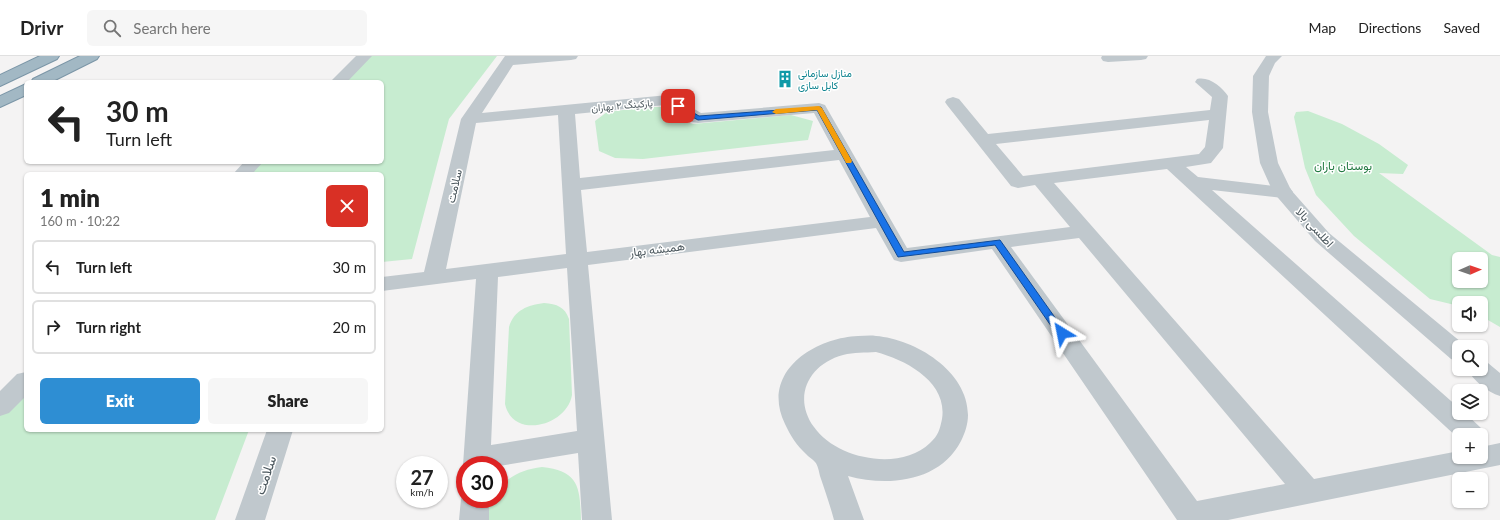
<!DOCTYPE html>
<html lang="en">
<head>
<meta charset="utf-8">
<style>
	:root { --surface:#fff; --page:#f6f6f6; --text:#222; --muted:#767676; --line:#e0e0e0; --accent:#2e8ed3 }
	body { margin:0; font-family:Lato,Vazirmatn,sans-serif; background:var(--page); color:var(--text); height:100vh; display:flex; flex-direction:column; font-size:15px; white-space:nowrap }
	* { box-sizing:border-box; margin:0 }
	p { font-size:13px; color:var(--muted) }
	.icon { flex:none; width:22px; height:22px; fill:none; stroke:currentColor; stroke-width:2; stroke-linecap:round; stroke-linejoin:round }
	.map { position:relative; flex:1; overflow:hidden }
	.drawer { position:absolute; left:24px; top:116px; width:360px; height:260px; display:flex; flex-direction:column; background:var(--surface); border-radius:6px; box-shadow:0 1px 3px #0004 }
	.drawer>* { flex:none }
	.guide { position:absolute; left:24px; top:24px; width:360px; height:84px; border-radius:6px; box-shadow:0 1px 3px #0004; background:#fff; color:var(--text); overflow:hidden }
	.needle { width:26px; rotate:88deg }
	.buttons { position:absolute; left:1452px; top:196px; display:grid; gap:8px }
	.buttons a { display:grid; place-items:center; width:36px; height:36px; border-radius:6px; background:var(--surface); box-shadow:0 1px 3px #0004; font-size:20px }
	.speed { position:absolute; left:396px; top:400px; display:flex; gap:8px; font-size:20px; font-weight:700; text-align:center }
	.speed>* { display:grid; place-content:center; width:52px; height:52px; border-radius:50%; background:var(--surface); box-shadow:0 1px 3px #0004; line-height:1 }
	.speed small { font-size:10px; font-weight:400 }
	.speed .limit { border:6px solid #d22; background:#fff; color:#111 }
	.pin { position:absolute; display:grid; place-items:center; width:34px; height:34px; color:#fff; margin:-17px; border-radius:8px; box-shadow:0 2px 6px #0006 }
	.me { position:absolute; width:44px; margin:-22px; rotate:325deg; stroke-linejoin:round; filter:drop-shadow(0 0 3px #0008) }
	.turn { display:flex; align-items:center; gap:14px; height:84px; padding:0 16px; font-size:18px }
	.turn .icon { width:52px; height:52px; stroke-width:2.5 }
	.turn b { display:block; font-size:28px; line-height:34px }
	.round { display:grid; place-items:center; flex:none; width:42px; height:42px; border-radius:6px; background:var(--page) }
	.head { display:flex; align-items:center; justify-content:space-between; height:68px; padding:0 16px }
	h1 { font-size:24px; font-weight:800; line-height:30px }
	.primary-button { display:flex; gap:8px; margin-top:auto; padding:8px 16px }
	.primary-button a { flex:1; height:46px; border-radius:6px; background:var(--accent); color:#fff; font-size:16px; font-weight:800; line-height:46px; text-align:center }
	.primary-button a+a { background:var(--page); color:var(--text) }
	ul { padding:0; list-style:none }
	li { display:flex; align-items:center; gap:12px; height:54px; margin:0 8px 6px; padding:0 8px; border:2px solid var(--line); border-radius:6px }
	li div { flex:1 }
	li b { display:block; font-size:15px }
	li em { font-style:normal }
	header { display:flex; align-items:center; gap:24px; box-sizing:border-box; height:56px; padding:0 20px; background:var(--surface); border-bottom:1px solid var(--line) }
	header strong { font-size:19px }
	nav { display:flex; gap:22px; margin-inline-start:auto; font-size:14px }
	.search { width:280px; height:36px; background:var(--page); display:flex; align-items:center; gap:10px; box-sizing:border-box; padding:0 14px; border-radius:6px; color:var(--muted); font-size:15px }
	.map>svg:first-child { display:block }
	.green { fill:#c7ecd0; fill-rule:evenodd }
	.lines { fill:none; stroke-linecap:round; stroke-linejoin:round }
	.trunk-casing { stroke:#7b96a7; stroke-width:2 }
	.pedestrian { fill:#c0c8cd; fill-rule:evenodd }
	.minor { fill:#c0c8cd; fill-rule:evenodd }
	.tertiary { fill:#c0c8cd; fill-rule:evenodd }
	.trunk { fill:#a2b8c4; fill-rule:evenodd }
	.route { fill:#1a73e8; stroke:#114b97 }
	.slow { fill:#f59e0b }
	.labels { text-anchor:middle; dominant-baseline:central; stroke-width:3; stroke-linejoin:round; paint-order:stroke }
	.far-culture-label { font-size:10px; fill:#0d838f; stroke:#fff; text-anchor:start }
	.far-street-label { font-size:10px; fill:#4c585e; stroke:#fff }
	.park-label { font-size:12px; fill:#227a41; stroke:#fff }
	.street-label { font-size:12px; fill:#4c585e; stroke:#fff }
	.near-street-label { font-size:14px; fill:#4c585e; stroke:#fff }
</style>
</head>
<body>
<header>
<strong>Drivr</strong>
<div class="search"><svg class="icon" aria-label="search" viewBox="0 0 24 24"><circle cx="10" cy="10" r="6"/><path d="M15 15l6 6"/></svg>Search here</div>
<nav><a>Map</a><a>Directions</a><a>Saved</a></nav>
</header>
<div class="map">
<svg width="1500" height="464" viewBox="0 0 1500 464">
	<rect width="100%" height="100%" fill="#f4f3f3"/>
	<!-- green -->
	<path class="green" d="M 359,0 L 497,0 L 449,63 L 412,203 L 382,206 L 382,118 L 234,118 L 247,106 L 382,106 L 382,26 L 331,26 Z
		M 647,51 L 665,51 L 673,62 L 693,68 L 791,59 L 813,65 L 808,84 L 643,103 L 615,102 L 599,95 L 595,65 L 607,56 Z
		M 1308,55 L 1342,68 L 1379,88 L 1408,109 L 1403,118 L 1379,117 L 1492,199 L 1500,201 L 1500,271 L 1481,260 L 1481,247 L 1459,247 L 1459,250 L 1430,243 L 1354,180 L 1316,139 L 1305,112 L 1294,61 L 1296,56 ZM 1459,203 L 1481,203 L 1481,225 L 1459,225 Z
		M 544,247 C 557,248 565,251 569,263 L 572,339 C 567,370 513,384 505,348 L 509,271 C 514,254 528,249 544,247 Z
		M 26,315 L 26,374 L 249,374 L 215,464 L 0,464 L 0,339 Z
		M 542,411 C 579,415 580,431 581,464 L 486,464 L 491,443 L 499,443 L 499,430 C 513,419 524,413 542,411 Z"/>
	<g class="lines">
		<!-- trunk casing -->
		<g class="trunk-casing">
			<path id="trunk" d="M 40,0 L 59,0 L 57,3 L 0,30 L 0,19 Z
				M 80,0 L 99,0 L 97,3 L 51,26 L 31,26 L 33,23 Z
				M 26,28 L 26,39 L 0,51 L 0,40 Z"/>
		</g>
		<!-- pedestrian -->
		<path class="pedestrian" d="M 356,0 L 372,0 L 347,26 L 330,26 Z
			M 244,106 L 263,106 L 252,118 L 233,118 Z
			M 26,316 L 26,340 L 9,357 L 0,360 L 0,335 L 17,318 Z"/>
		<!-- minor -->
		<path class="minor" d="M 505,0 L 578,0 L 576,3 L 571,4 L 513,9 L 482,57 L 668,39 L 674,41 L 701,57 L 819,47 L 825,49 L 907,192 L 1070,171 L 1035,129 L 1018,132 L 1011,130 L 947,49 L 945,46 L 947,43 L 953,41 L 959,43 L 988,78 L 1210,54 L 1212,41 L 1195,26 L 1197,23 C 1209,20 1222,31 1228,40 L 1223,92 L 1211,107 L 1186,111 L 1198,121 L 1290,132 L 1293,136 L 1290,140 L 1283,142 L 1212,134 L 1459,352 L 1459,357 L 1465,357 L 1481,372 L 1485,379 L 1481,386 L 1481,379 L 1459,379 L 1459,383 L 1167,113 L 1054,127 L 1314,423 L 1459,395 L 1459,401 L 1481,401 L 1481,391 L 1500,387 L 1500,409 L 1228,464 L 1177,464 L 992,193 L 901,206 L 894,204 L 876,172 L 588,209 L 612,464 L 582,464 L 578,397 L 499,410 L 465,409 L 465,412 L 463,409 L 476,223 L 382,235 L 382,221 L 424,216 L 461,63 ZM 665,49 L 692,66 L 698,67 L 814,57 L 834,94 L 580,122 L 575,58 ZM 558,59 L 566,198 L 446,213 L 476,67 ZM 1209,64 L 1205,91 L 1199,98 L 1023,120 L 996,88 ZM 839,104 L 870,161 L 587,196 L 581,134 ZM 1079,182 L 1285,428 L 1197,445 L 1011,191 ZM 567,212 L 577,375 L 491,389 L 498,221 Z
			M 1102,0 L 1148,0 L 1146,3 L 1141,4 L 1108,6 L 1103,5 L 1101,2 Z
			M 858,280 C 864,280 870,279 876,280 C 915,283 968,315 968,359 C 968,368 965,377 961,385 C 940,426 888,431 848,420 L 864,464 L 834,464 C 830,449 825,435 820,420 C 819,416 818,409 815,406 C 813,403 808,401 806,398 C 797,390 790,379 785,368 C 760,317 813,282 858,280 ZM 876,296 C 906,304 948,326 942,363 C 940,373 938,380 930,387 C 900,416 836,403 814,371 C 792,341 809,308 843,299 C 854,296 865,297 876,296 Z
			M 267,374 L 293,374 L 265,464 L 235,464 Z
			M 465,434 L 465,443 L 489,443 L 489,464 L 459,464 L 461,443 Z"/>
		<!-- tertiary -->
		<path class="tertiary" d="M 1266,0 L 1282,0 L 1275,7 L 1269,20 L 1268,56 L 1278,107 L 1291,134 L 1329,177 L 1467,291 L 1459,291 L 1459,306 L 1451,303 L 1315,185 L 1273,136 L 1260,107 L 1252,56 L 1253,20 Z
			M 1481,305 L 1488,307 L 1500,317 L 1500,340 C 1487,336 1474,325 1467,313 L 1481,313 Z"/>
		<!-- trunk -->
		<use href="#trunk" class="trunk"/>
	</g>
	<!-- route -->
	<path class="route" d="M 676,49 L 680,49 L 699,60 L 821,51 L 904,196 L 1000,184 L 1066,277 L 1065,280 L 1058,280 L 995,189 L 898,201 L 817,54 L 698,64 L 676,52 Z"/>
	<!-- slow -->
	<path class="slow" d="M 819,50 L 822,52 L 852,105 L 851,107 L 846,107 L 845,105 L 817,54 L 776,58 L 772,56 L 776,53 Z"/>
	<!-- icons -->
	<defs>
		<g id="building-bare" transform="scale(1.38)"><path d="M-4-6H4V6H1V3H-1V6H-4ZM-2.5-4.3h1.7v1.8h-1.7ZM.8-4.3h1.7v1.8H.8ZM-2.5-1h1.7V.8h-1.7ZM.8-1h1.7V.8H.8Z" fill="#0f9aa8" stroke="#fff" stroke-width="2.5" paint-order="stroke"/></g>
	</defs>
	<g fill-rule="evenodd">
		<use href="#building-bare" x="785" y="23"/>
	</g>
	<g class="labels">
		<!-- far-culture labels -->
		<g class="far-culture-label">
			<text x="798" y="17">منازل سازمانی<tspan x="798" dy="12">کابل سازی</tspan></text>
		</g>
		<!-- far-street labels -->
		<g class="far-street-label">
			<text transform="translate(622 49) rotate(-5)">پارکینگ ۲ بهاران</text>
		</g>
		<!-- park labels -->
		<g class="park-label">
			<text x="1343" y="109">بوستان باران</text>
		</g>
		<!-- street labels -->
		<g class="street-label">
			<text transform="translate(454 130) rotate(-77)">سلامت</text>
			<text transform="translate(1315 171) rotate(47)">اطلسی بالا</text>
			<text transform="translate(657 193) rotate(-7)">همیشه بهار</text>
		</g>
		<!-- near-street labels -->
		<g class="near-street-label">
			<text transform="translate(265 419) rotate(-71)">سلامت</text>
		</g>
	</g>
</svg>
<div class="buttons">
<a><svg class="needle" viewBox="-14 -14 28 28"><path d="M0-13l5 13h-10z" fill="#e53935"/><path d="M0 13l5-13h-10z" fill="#767676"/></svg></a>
<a><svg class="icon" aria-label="sound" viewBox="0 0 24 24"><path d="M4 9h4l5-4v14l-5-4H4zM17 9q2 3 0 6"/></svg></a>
<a><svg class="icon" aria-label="search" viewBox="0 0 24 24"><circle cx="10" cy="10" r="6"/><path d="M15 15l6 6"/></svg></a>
<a><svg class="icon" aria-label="layers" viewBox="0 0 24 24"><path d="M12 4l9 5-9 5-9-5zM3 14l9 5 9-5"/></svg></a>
<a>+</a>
<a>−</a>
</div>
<div class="speed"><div>27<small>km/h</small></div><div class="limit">30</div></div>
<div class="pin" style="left:678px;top:50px;background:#d93025"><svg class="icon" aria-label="arrive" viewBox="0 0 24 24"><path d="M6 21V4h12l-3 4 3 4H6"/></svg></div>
<svg class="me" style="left:1062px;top:277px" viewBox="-20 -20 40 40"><path d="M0-17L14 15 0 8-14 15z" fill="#1a73e8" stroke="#fff" stroke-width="4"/></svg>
<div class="guide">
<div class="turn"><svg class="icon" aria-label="left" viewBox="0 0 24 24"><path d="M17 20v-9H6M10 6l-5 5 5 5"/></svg><div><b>30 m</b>Turn left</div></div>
</div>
<section class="drawer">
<div class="head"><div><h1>1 min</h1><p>160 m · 10:22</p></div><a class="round" style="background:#d93025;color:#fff"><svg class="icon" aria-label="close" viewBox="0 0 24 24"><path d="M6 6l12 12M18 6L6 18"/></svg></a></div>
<ul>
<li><svg class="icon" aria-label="left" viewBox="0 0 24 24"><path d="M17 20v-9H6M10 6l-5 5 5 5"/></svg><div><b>Turn left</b></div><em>30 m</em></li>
<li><svg class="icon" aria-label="right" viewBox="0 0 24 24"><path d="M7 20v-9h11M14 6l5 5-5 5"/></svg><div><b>Turn right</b></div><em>20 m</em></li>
</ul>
<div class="primary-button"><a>Exit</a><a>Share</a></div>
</section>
</div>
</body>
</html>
